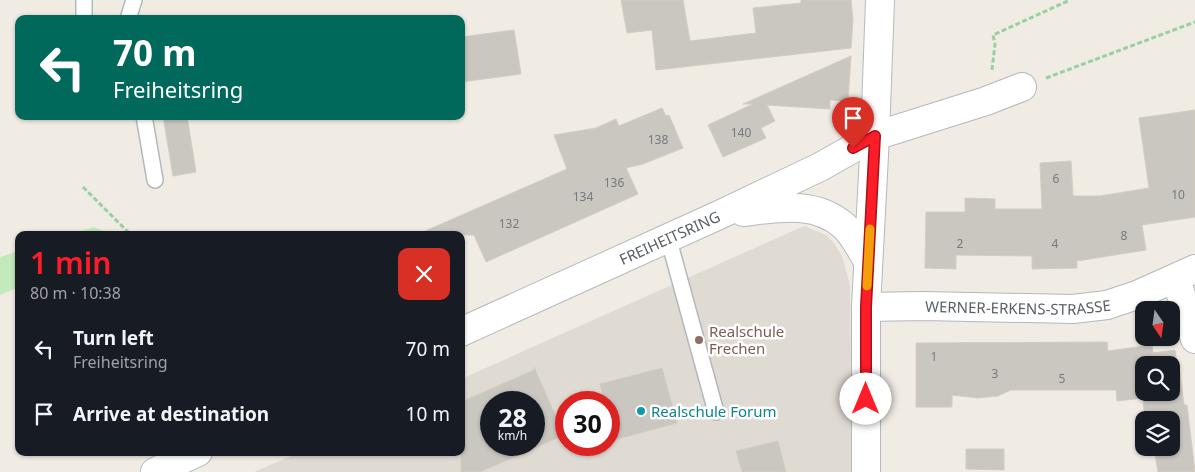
<!DOCTYPE html>
<html lang="en">
<head>
<meta charset="utf-8">
<style>
	:root { --surface:#171b24; --page:#20242c; --text:#f1f3f6; --muted:#9ea1a6; --accent:#fc1d28 }
	body { margin:0; font-family:"Noto Sans",sans-serif; background:var(--page); color:var(--text); height:100vh; display:flex; flex-direction:column; font-size:19px; white-space:nowrap }
	* { box-sizing:border-box; margin:0 }
	p { font-size:16px; color:var(--muted) }
	.icon { flex:none; width:28px; height:28px; fill:none; stroke:currentColor; stroke-width:2; stroke-linecap:round; stroke-linejoin:round }
	.map { position:relative; flex:1; overflow:hidden }
	.panel { position:absolute; left:15px; top:231px; width:450px; height:225px; display:flex; flex-direction:column; background:var(--surface); border-radius:10px; box-shadow:0 1px 4px #0004 }
	.panel>* { flex:none }
	.top-card { position:absolute; left:15px; top:15px; width:450px; height:105px; border-radius:10px; box-shadow:0 1px 4px #0004; background:#00695c; color:#fff; overflow:hidden }
	.needle { width:32px; rotate:167deg }
	.controls { position:absolute; left:1135px; top:301px; display:grid; gap:10px }
	.controls a { display:grid; place-items:center; width:45px; height:45px; border-radius:10px; background:var(--surface); box-shadow:0 1px 4px #0004; font-size:25px }
	.speed { position:absolute; left:480px; top:391px; display:flex; gap:10px; font-size:25px; font-weight:700; text-align:center }
	.speed>* { display:grid; place-content:center; width:65px; height:65px; border-radius:50%; background:var(--surface); box-shadow:0 1px 4px #0004; line-height:1 }
	.speed small { font-size:12px; font-weight:400 }
	.speed .limit { border:8px solid #d22; background:#fff; color:#111 }
	.pin { position:absolute; display:grid; place-items:center; width:42px; height:42px; color:#fff; margin:-51px -21px; border-radius:50% 50% 50% 0; rotate:-45deg; box-shadow:0 0 5px #0007 }
	.pin .icon { rotate:45deg }
	.me { position:absolute; width:55px; margin:-28px; rotate:0deg; stroke-linejoin:round; filter:drop-shadow(0 0 4px #0008) }
	.turn { display:flex; align-items:center; gap:18px; height:105px; padding:0 15px; font-size:22px }
	.turn .icon { width:65px; height:65px; stroke-width:2.5 }
	.turn b { display:block; font-size:35px; line-height:42px }
	.round { display:grid; place-items:center; flex:none; width:52px; height:52px; border-radius:10px; background:var(--page) }
	.headline { display:flex; align-items:center; justify-content:space-between; height:85px; padding:0 15px }
	h1 { font-size:30px; font-weight:600; line-height:38px; color:var(--accent) }
	ul { padding:0; list-style:none }
	li { display:flex; align-items:center; gap:15px; height:65px; padding:0 15px }
	li div { flex:1 }
	li b { display:block; font-size:19px }
	li em { font-style:normal }
	.map>svg:first-child { display:block }
	.education { fill:#dfdad2; fill-rule:evenodd }
	.green { fill:#c3eabd }
	.building { fill:#cac6c0; stroke:#d5ccc1; fill-rule:evenodd }
	.lines { fill:none; stroke-linecap:round; stroke-linejoin:round }
	.service-casing { stroke:#b4b8bc; stroke-width:18 }
	.minor-casing { stroke:#b4b8bc; stroke-width:30 }
	.secondary-casing { stroke:#b5babf; stroke-width:30 }
	.path { stroke:#98d1a0; stroke-width:3; stroke-dasharray:5 2.5; stroke-linecap:butt }
	.service { stroke:#fff; stroke-width:15 }
	.minor { stroke:#fff; stroke-width:28 }
	.secondary { stroke:#fff; stroke-width:28 }
	.route-casing { stroke:#a4131a; stroke-width:12 }
	.route { stroke:#fc1d28; stroke-width:9 }
	.slow { stroke:#f59e0b; stroke-width:9 }
	.education-dot { fill:#8d6e63; stroke:#fff; stroke-width:2 }
	.culture-dot { fill:#0f9aa8; stroke:#fff; stroke-width:2 }
	.labels { text-anchor:middle; dominant-baseline:central; stroke-width:5; stroke-linejoin:round; paint-order:stroke }
	.number-label { font-size:12px; fill:#777a7c }
	.street-label { font-size:15px; fill:#5b6166; stroke:#fff }
	.education-label { font-size:15px; fill:#785e54; stroke:#fff; text-anchor:start }
	.culture-label { font-size:15px; fill:#0d838f; stroke:#fff; text-anchor:start }
</style>
</head>
<body>
<div class="map">
<svg width="1195" height="472" viewBox="0 0 1195 472">
	<rect width="100%" height="100%" fill="#f0ebe3"/>
	<!-- education -->
	<path class="education" d="M 804,226 L 826,235 L 834,243 L 842,256 L 850,285 L 852,472 L 254,472 L 298,453 L 461,452 L 461,379 ZM 491,402 L 534,402 L 534,445 L 491,445 ZM 566,402 L 609,402 L 609,445 L 566,445 Z"/>
	<!-- green -->
	<path class="green" d="M 94,227 L 113,235 L 68,235 Z
		M 19,251 L 19,287 L 0,295 L 0,257 Z"/>
	<!-- building -->
	<path class="building" d="M 621,0 L 683,0 L 690,41 L 756,33 L 753,8 L 801,3 L 801,0 L 851,0 L 853,20 L 851,48 L 656,70 L 652,30 L 627,33 Z
		M 514,30 L 521,74 L 461,82 L 461,37 Z
		M 851,56 L 848,101 L 830,100 L 830,109 L 767,105 L 775,121 L 761,128 L 766,138 L 723,157 L 708,125 L 753,104 L 743,104 Z
		M 662,108 L 666,116 L 669,115 L 683,148 L 643,164 L 626,168 L 638,194 L 486,262 L 474,235 L 416,235 L 567,169 L 554,135 L 596,128 L 616,119 L 619,126 Z
		M 1195,110 L 1195,217 L 1142,225 L 1146,250 L 1077,261 L 1077,268 L 1032,269 L 1032,256 L 956,255 L 956,269 L 925,268 L 926,212 L 965,212 L 965,198 L 995,199 L 995,209 L 1042,209 L 1040,163 L 1071,161 L 1073,196 L 1100,196 L 1149,188 L 1139,118 Z
		M 163,116 L 187,116 L 196,172 L 173,176 Z
		M 1107,342 L 1108,351 L 1152,345 L 1153,353 L 1175,350 L 1177,365 L 1179,365 L 1184,405 L 1187,405 L 1195,472 L 1158,472 L 1154,448 L 1171,448 L 1171,420 L 1145,420 L 1143,398 L 1117,401 L 1116,390 L 1011,390 L 998,396 L 978,398 L 952,395 L 952,407 L 916,407 L 916,343 ZM 1144,365 L 1171,365 L 1171,392 L 1144,392 Z
		M 534,367 L 564,435 L 480,472 L 461,472 L 461,402 L 534,370 ZM 491,402 L 534,402 L 534,445 L 491,445 Z
		M 662,368 L 677,423 L 614,440 L 609,419 L 609,402 L 604,402 L 600,384 Z
		M 778,441 L 786,472 L 742,472 L 736,451 Z
		M 966,449 L 1004,449 L 1004,470 L 966,469 Z"/>
	<g class="lines">
		<!-- service casing -->
		<g class="service-casing">
			<path id="service" d="M 84,19 L 84,0
				M 128,19 L 134,0
				M 144,116 L 155,180
				M 668,237 L 716,412"/>
		</g>
		<!-- minor casing -->
		<g class="minor-casing">
			<g id="minor">
				<path d="M 1176,279 L 1195,339"/>
				<path id="s1" d="M 866,307 L 922,306 L 1073,309 L 1107,305 L 1137,295 L 1195,269"/>
				<path d="M 866,472 L 866,307 L 875,136 L 986,101 L 1022,87"/>
			</g>
		</g>
		<!-- secondary casing -->
		<g class="secondary-casing">
			<g id="secondary">
				<path d="M 743,212 C 777,208 815,200 844,226 C 854,235 861,249 868,262"/>
				<path id="s2" d="M 461,332 L 719,215 L 820,167 L 875,136 L 880,0"/>
				<path d="M 155,472 L 198,452"/>
			</g>
		</g>
		<!-- path -->
		<path class="path" d="M 992,70 L 995,44 L 993,35 L 1070,0
			M 1046,78 L 1195,22
			M 83,187 L 131,235"/>
		<!-- service -->
		<use href="#service" class="service"/>
		<!-- minor -->
		<use href="#minor" class="minor"/>
		<!-- secondary -->
		<use href="#secondary" class="secondary"/>
	</g>
	<g class="lines">
		<!-- route casing -->
		<g class="route-casing">
			<path id="route" d="M 853,148 L 875,136 L 866,307 L 866,399"/>
		</g>
		<!-- route -->
		<use href="#route" class="route"/>
		<!-- slow -->
		<path class="slow" d="M 867,286 L 870,229"/>
	</g>
	<!-- markers -->
	<circle class="education-dot" cx="699" cy="340" r="5"/>
	<circle class="culture-dot" cx="641" cy="411" r="5"/>
	<g class="labels">
		<!-- number labels -->
		<g class="number-label">
			<text x="741" y="132">140</text>
			<text x="658" y="139">138</text>
			<text x="1056" y="178">6</text>
			<text x="614" y="182">136</text>
			<text x="1178" y="194">10</text>
			<text x="583" y="196">134</text>
			<text x="509" y="223">132</text>
			<text x="1124" y="235">8</text>
			<text x="960" y="243">2</text>
			<text x="1055" y="243">4</text>
			<text x="934" y="356">1</text>
			<text x="995" y="373">3</text>
			<text x="1062" y="378">5</text>
		</g>
		<!-- street labels -->
		<g class="street-label">
			<text stroke="none"><textPath href="#s2" startOffset="229">FREIHEITSRING</textPath></text>
			<text stroke="none"><textPath href="#s1" startOffset="152">WERNER-ERKENS-STRASSE</textPath></text>
		</g>
		<!-- education labels -->
		<g class="education-label">
			<text x="709" y="331">Realschule<tspan x="709" dy="17">Frechen</tspan></text>
		</g>
		<!-- culture labels -->
		<g class="culture-label">
			<text x="651" y="411">Realschule Forum</text>
		</g>
	</g>
</svg>
<div class="controls">
<a><svg class="needle" viewBox="-14 -14 28 28"><path d="M0-13l5 13h-10z" fill="#e53935"/><path d="M0 13l5-13h-10z" fill="#9ea1a6"/></svg></a>
<a><svg class="icon" aria-label="search" viewBox="0 0 24 24"><circle cx="10" cy="10" r="6"/><path d="M15 15l6 6"/></svg></a>
<a><svg class="icon" aria-label="layers" viewBox="0 0 24 24"><path d="M12 4l9 5-9 5-9-5zM3 14l9 5 9-5"/></svg></a>
</div>
<div class="speed"><div>28<small>km/h</small></div><div class="limit">30</div></div>
<div class="pin" style="left:853px;top:148px;background:#d93025"><svg class="icon" aria-label="arrive" viewBox="0 0 24 24"><path d="M6 21V4h12l-3 4 3 4H6"/></svg></div>
<svg class="me" style="left:866px;top:399px" viewBox="-20 -20 40 40"><circle r="19" fill="#fff"/><path d="M0-13L10 11 0 6-10 11z" fill="#fc1d28"/></svg>
<div class="top-card">
<div class="turn"><svg class="icon" aria-label="left" viewBox="0 0 24 24"><path d="M17 20v-9H6M10 6l-5 5 5 5"/></svg><div><b>70 m</b>Freiheitsring</div></div>
</div>
<section class="panel">
<div class="headline"><div><h1>1 min</h1><p>80 m · 10:38</p></div><a class="round" style="background:#d93025;color:#fff"><svg class="icon" aria-label="close" viewBox="0 0 24 24"><path d="M6 6l12 12M18 6L6 18"/></svg></a></div>
<ul>
<li><svg class="icon" aria-label="left" viewBox="0 0 24 24"><path d="M17 20v-9H6M10 6l-5 5 5 5"/></svg><div><b>Turn left</b><p>Freiheitsring</p></div><em>70 m</em></li>
<li><svg class="icon" aria-label="arrive" viewBox="0 0 24 24"><path d="M6 21V4h12l-3 4 3 4H6"/></svg><div><b>Arrive at destination</b></div><em>10 m</em></li>
</ul>
</section>
</div>
</body>
</html>
